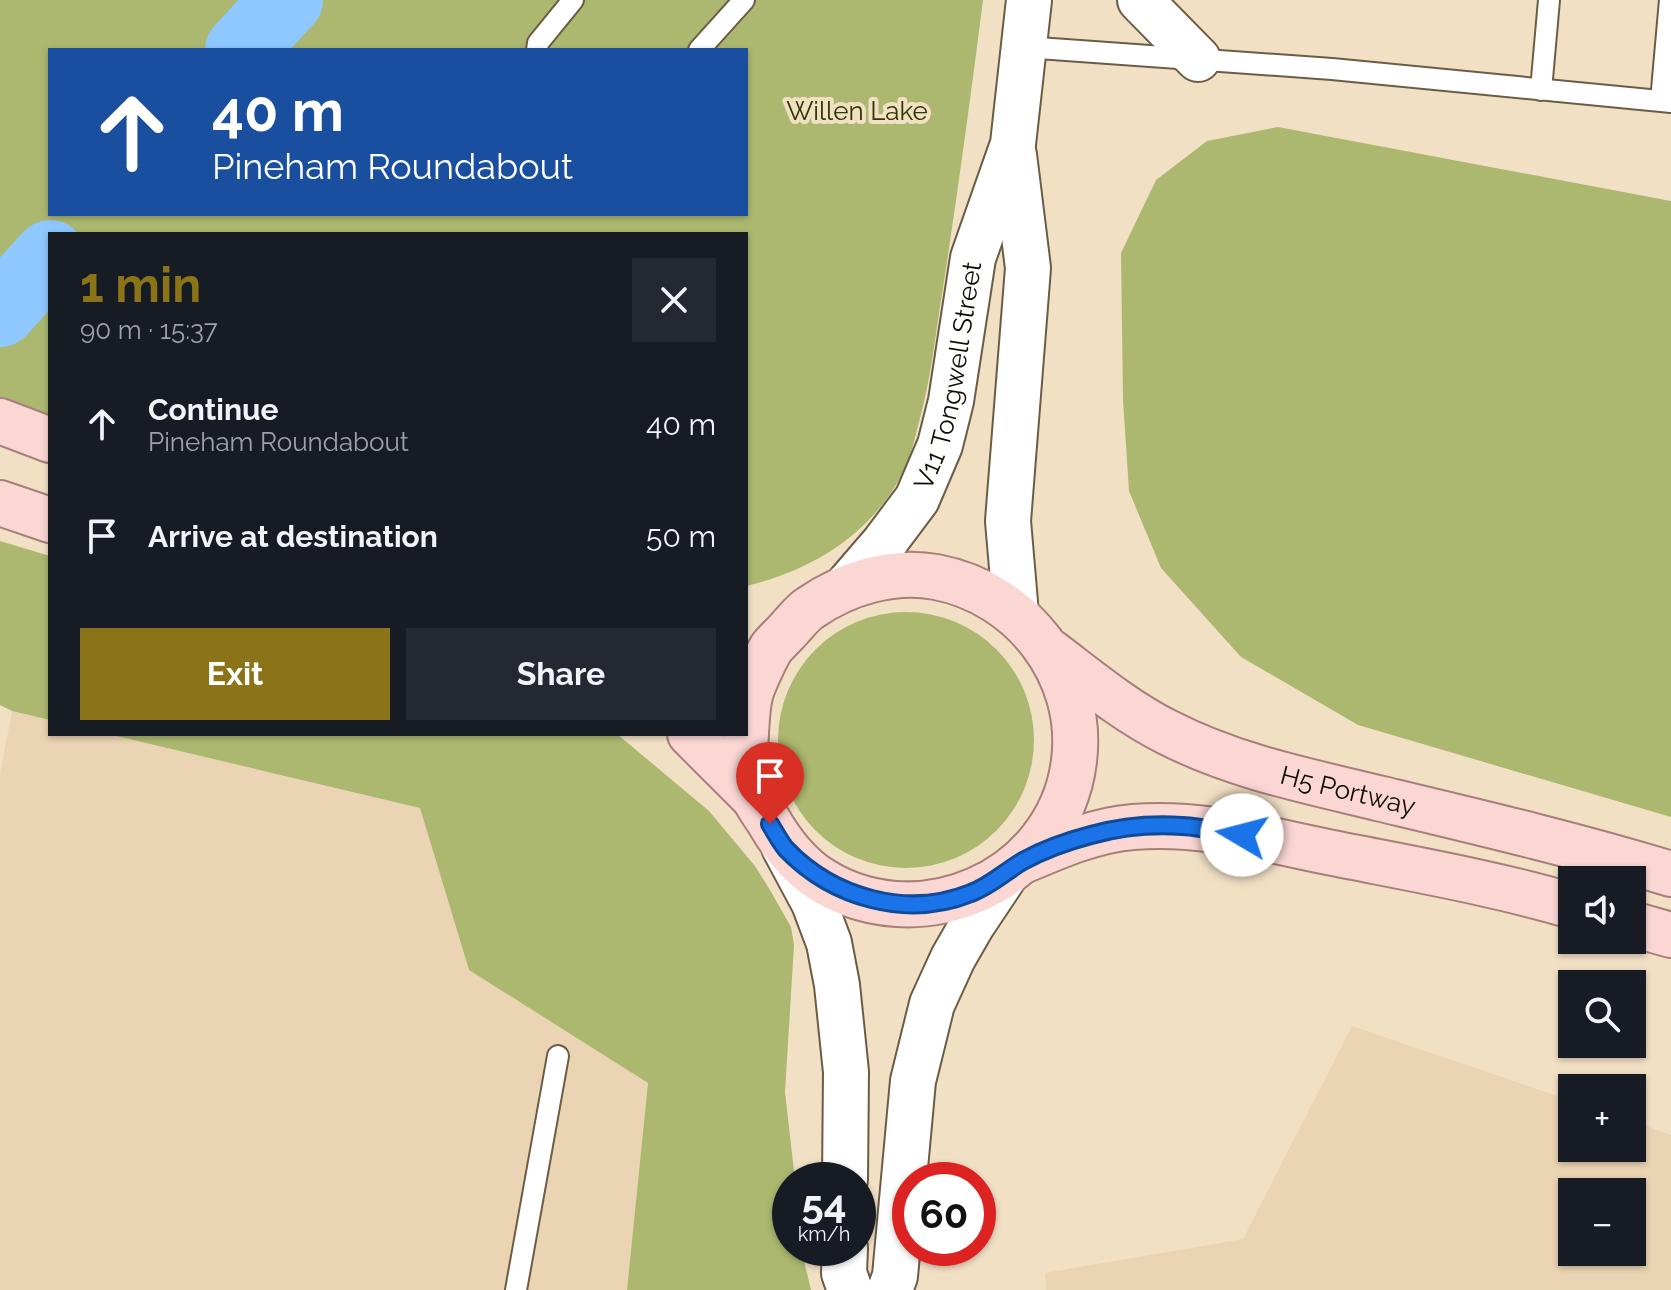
<!DOCTYPE html>
<html lang="en">
<head>
<meta charset="utf-8">
<style>
	:root { --surface:#171b24; --page:#242831; --text:#f1f3f6; --muted:#9ea1a6; --accent:#8b7317 }
	body { margin:0; font-family:Raleway,sans-serif; background:var(--page); color:var(--text); height:100vh; display:flex; flex-direction:column; font-size:30px; white-space:nowrap }
	* { box-sizing:border-box; margin:0 }
	p { font-size:26px; color:var(--muted) }
	.icon { flex:none; width:44px; height:44px; fill:none; stroke:currentColor; stroke-width:2; stroke-linecap:round; stroke-linejoin:round }
	.map { position:relative; flex:1; overflow:hidden }
	.sheet { position:absolute; left:48px; top:232px; width:700px; height:504px; display:flex; flex-direction:column; background:var(--surface); border-radius:0px; box-shadow:0 2px 6px #0004 }
	.sheet>* { flex:none }
	.hud { position:absolute; left:48px; top:48px; width:700px; height:168px; border-radius:0px; box-shadow:0 2px 6px #0004; background:#1a4fa0; color:#fff; overflow:hidden }
	.tools { position:absolute; left:1558px; top:866px; display:grid; gap:16px }
	.tools a { display:grid; place-items:center; width:88px; height:88px; border-radius:0px; background:var(--surface); box-shadow:0 2px 6px #0004; font-size:40px }
	.speed { position:absolute; left:772px; top:1162px; display:flex; gap:16px; font-size:40px; font-weight:700; text-align:center }
	.speed>* { display:grid; place-content:center; width:104px; height:104px; border-radius:50%; background:var(--surface); box-shadow:0 2px 6px #0004; line-height:1 }
	.speed small { font-size:20px; font-weight:400 }
	.speed .limit { border:12px solid #d22; background:#fff; color:#111 }
	.pin { position:absolute; display:grid; place-items:center; width:68px; height:68px; color:#fff; margin:-82px -34px; border-radius:50% 50% 50% 0; rotate:-45deg; box-shadow:0 0 8px #0007 }
	.pin .icon { rotate:45deg }
	.me { position:absolute; width:88px; margin:-44px; rotate:278deg; stroke-linejoin:round; filter:drop-shadow(0 0 6px #0008) }
	.turn { display:flex; align-items:center; gap:28px; height:168px; padding:0 32px; font-size:36px }
	.turn .icon { width:104px; height:104px; stroke-width:2.5 }
	.turn b { display:block; font-size:56px; line-height:68px }
	.round { display:grid; place-items:center; flex:none; width:84px; height:84px; border-radius:0px; background:var(--page) }
	.summary { display:flex; align-items:center; justify-content:space-between; height:136px; padding:0 32px }
	h1 { font-size:48px; font-weight:700; line-height:60px; color:var(--accent) }
	.action { display:flex; gap:16px; margin-top:auto; padding:16px 32px }
	.action a { flex:1; height:92px; border-radius:0px; background:var(--accent); color:#fff; font-size:32px; font-weight:700; line-height:92px; text-align:center }
	.action a+a { background:var(--page); color:var(--text) }
	ul { padding:0; list-style:none }
	li { display:flex; align-items:center; gap:24px; height:112px; padding:0 32px }
	li div { flex:1 }
	li b { display:block; font-size:30px }
	li em { font-style:normal }
	.map>svg:first-child { display:block }
	.built { fill:#ebd4b3; fill-rule:evenodd }
	.green { fill:#acb870; fill-rule:evenodd }
	.lines { fill:none; stroke-linecap:round; stroke-linejoin:round }
	.river { stroke:#8fc8fe; stroke-width:72 }
	.service-casing { stroke:#6c5c45; stroke-width:24 }
	.tertiary-casing { stroke:#6c5c45; stroke-width:48 }
	.primary-casing { stroke:#a77e79; stroke-width:48 }
	.service { stroke:#fff; stroke-width:20 }
	.tertiary { stroke:#fff; stroke-width:44 }
	.primary { stroke:#fbd7d4; stroke-width:44 }
	.route-casing { stroke:#114b97; stroke-width:20 }
	.route { stroke:#1a73e8; stroke-width:14 }
	.labels { text-anchor:middle; dominant-baseline:central; stroke-width:8; stroke-linejoin:round; paint-order:stroke }
	.park-label { font-size:26px; fill:#303700; stroke:#f2e0c5 }
	.street-label { font-size:26px; fill:#110b04; stroke:#f2e0c5 }
</style>
</head>
<body>
<div class="map">
<svg width="1671" height="1290" viewBox="0 0 1671 1290">
	<rect width="100%" height="100%" fill="#f2e0c5"/>
	<!-- built -->
	<path class="built" d="M 12,711 L 50,720 L 50,734 L 108,734 L 420,808 L 469,970 L 648,1083 L 627,1290 L 0,1290 L 0,774 Z
		M 1352,1026 L 1572,1101 L 1572,1148 L 1632,1148 L 1632,1121 L 1671,1135 L 1671,1290 L 1046,1290 L 1045,1273 L 1243,1239 ZM 1572,1192 L 1632,1192 L 1632,1252 L 1572,1252 Z"/>
	<!-- green -->
	<path class="green" d="M 0,0 L 983,0 C 970,103 956,205 940,307 C 934,347 929,387 918,426 C 914,443 909,462 900,478 C 868,536 810,571 746,586 L 746,234 L 50,234 L 50,440 L 0,421 ZM 50,50 L 746,50 L 746,214 L 50,214 Z
		M 1278,127 L 1671,201 L 1671,817 L 1358,725 L 1241,657 L 1161,568 L 1129,491 L 1123,400 L 1121,253 L 1156,180 L 1207,141 Z
		M 0,541 L 50,556 L 50,720 L 12,711 L 0,705 Z
		M778 740a128 128 0 1 1 256 0a128 128 0 1 1-256 0Z
		M 108,734 L 617,734 L 709,811 L 755,866 L 770,890 L 791,927 L 794,945 L 785,1092 L 795,1180 L 790,1180 L 790,1248 L 801,1248 L 811,1290 L 627,1290 L 648,1083 L 469,970 L 420,808 Z"/>
	<g class="lines">
		<!-- river -->
		<path class="river" d="M 241,50 L 287,0
			M 0,311 L 50,256"/>
		<!-- service casing -->
		<g class="service-casing">
			<path id="service" d="M 1024,47 L 1332,69 L 1671,102
				M 537,50 L 538,43 L 573,0
				M 699,50 L 744,0
				M 1541,90 L 1549,0
				M 1661,101 L 1670,0
				M 516,1290 L 558,1056"/>
		</g>
		<!-- tertiary casing -->
		<g class="tertiary-casing">
			<g id="tertiary">
				<path d="M 1140,0 L 1198,59"/>
				<path d="M 1014,155 L 1028,268 L 1008,521 L 1016,614"/>
				<path id="s1" d="M 847,586 L 884,543 L 917,499 L 940,445 L 951,401 L 973,258 L 1013,144 L 1029,0"/>
				<path d="M 784,847 L 814,903 L 829,943 L 837,985 L 846,1072 L 845,1180"/>
				<path d="M 845,1248 L 844,1273 L 850,1290"/>
				<path d="M 890,1290 L 895,1276 L 913,1081 L 932,1004 L 953,958 L 972,925 L 1006,874"/>
			</g>
		</g>
		<!-- primary casing -->
		<g class="primary-casing">
			<g id="primary">
				<path d="M 0,421 L 50,440"/>
				<path d="M 0,503 L 50,520"/>
				<path id="s2" d="M 1051,652 C 1088,680 1125,711 1167,732 C 1235,767 1308,781 1382,799 C 1478,822 1576,845 1671,874"/>
				<path d="M 690,734 L 756,800"/>
				<path d="M 746,734 C 744,753 749,781 755,799 C 758,806 764,814 768,820 C 780,841 794,860 814,875 C 914,945 1059,883 1074,761 C 1085,674 1022,593 936,577 C 893,569 846,583 810,608 C 802,613 796,622 789,629 C 784,635 777,641 772,647 C 766,656 752,686 750,696 C 747,708 747,721 746,732"/>
				<path d="M 1023,861 C 1058,846 1095,830 1133,827 C 1200,821 1268,840 1333,853 C 1413,869 1494,883 1572,906"/>
				<path d="M 1632,924 L 1671,935"/>
			</g>
		</g>
		<!-- service -->
		<use href="#service" class="service"/>
		<!-- tertiary -->
		<use href="#tertiary" class="tertiary"/>
		<!-- primary -->
		<use href="#primary" class="primary"/>
	</g>
	<g class="lines">
		<!-- route casing -->
		<g class="route-casing">
			<path id="route" d="M 770,824 C 775,832 780,842 786,849 C 833,898 907,919 971,893 C 990,886 1006,871 1023,861 C 1043,850 1068,841 1091,835 C 1120,827 1152,824 1182,826 C 1202,827 1222,832 1242,835"/>
		</g>
		<!-- route -->
		<use href="#route" class="route"/>
	</g>
	<g class="labels">
		<!-- park labels -->
		<g class="park-label">
			<text x="857" y="111">Willen Lake</text>
		</g>
		<!-- street labels -->
		<g class="street-label">
			<text stroke="none"><textPath href="#s1" startOffset="240">V11 Tongwell Street</textPath></text>
			<text stroke="none"><textPath href="#s2" startOffset="332">H5 Portway</textPath></text>
		</g>
	</g>
</svg>
<div class="tools">
<a><svg class="icon" aria-label="sound" viewBox="0 0 24 24"><path d="M4 9h4l5-4v14l-5-4H4zM17 9q2 3 0 6"/></svg></a>
<a><svg class="icon" aria-label="search" viewBox="0 0 24 24"><circle cx="10" cy="10" r="6"/><path d="M15 15l6 6"/></svg></a>
<a>+</a>
<a>−</a>
</div>
<div class="speed"><div>54<small>km/h</small></div><div class="limit">60</div></div>
<div class="pin" style="left:770px;top:824px;background:#d93025"><svg class="icon" aria-label="arrive" viewBox="0 0 24 24"><path d="M6 21V4h12l-3 4 3 4H6"/></svg></div>
<svg class="me" style="left:1242px;top:835px" viewBox="-20 -20 40 40"><circle r="19" fill="#fff"/><path d="M0-13L10 11 0 6-10 11z" fill="#1a73e8"/></svg>
<div class="hud">
<div class="turn"><svg class="icon" aria-label="ahead" viewBox="0 0 24 24"><path d="M12 20V5M6 11l6-6 6 6"/></svg><div><b>40 m</b>Pineham Roundabout</div></div>
</div>
<section class="sheet">
<div class="summary"><div><h1>1 min</h1><p>90 m · 15:37</p></div><a class="round"><svg class="icon" aria-label="close" viewBox="0 0 24 24"><path d="M6 6l12 12M18 6L6 18"/></svg></a></div>
<ul>
<li><svg class="icon" aria-label="ahead" viewBox="0 0 24 24"><path d="M12 20V5M6 11l6-6 6 6"/></svg><div><b>Continue</b><p>Pineham Roundabout</p></div><em>40 m</em></li>
<li><svg class="icon" aria-label="arrive" viewBox="0 0 24 24"><path d="M6 21V4h12l-3 4 3 4H6"/></svg><div><b>Arrive at destination</b></div><em>50 m</em></li>
</ul>
<div class="action"><a>Exit</a><a>Share</a></div>
</section>
</div>
</body>
</html>
